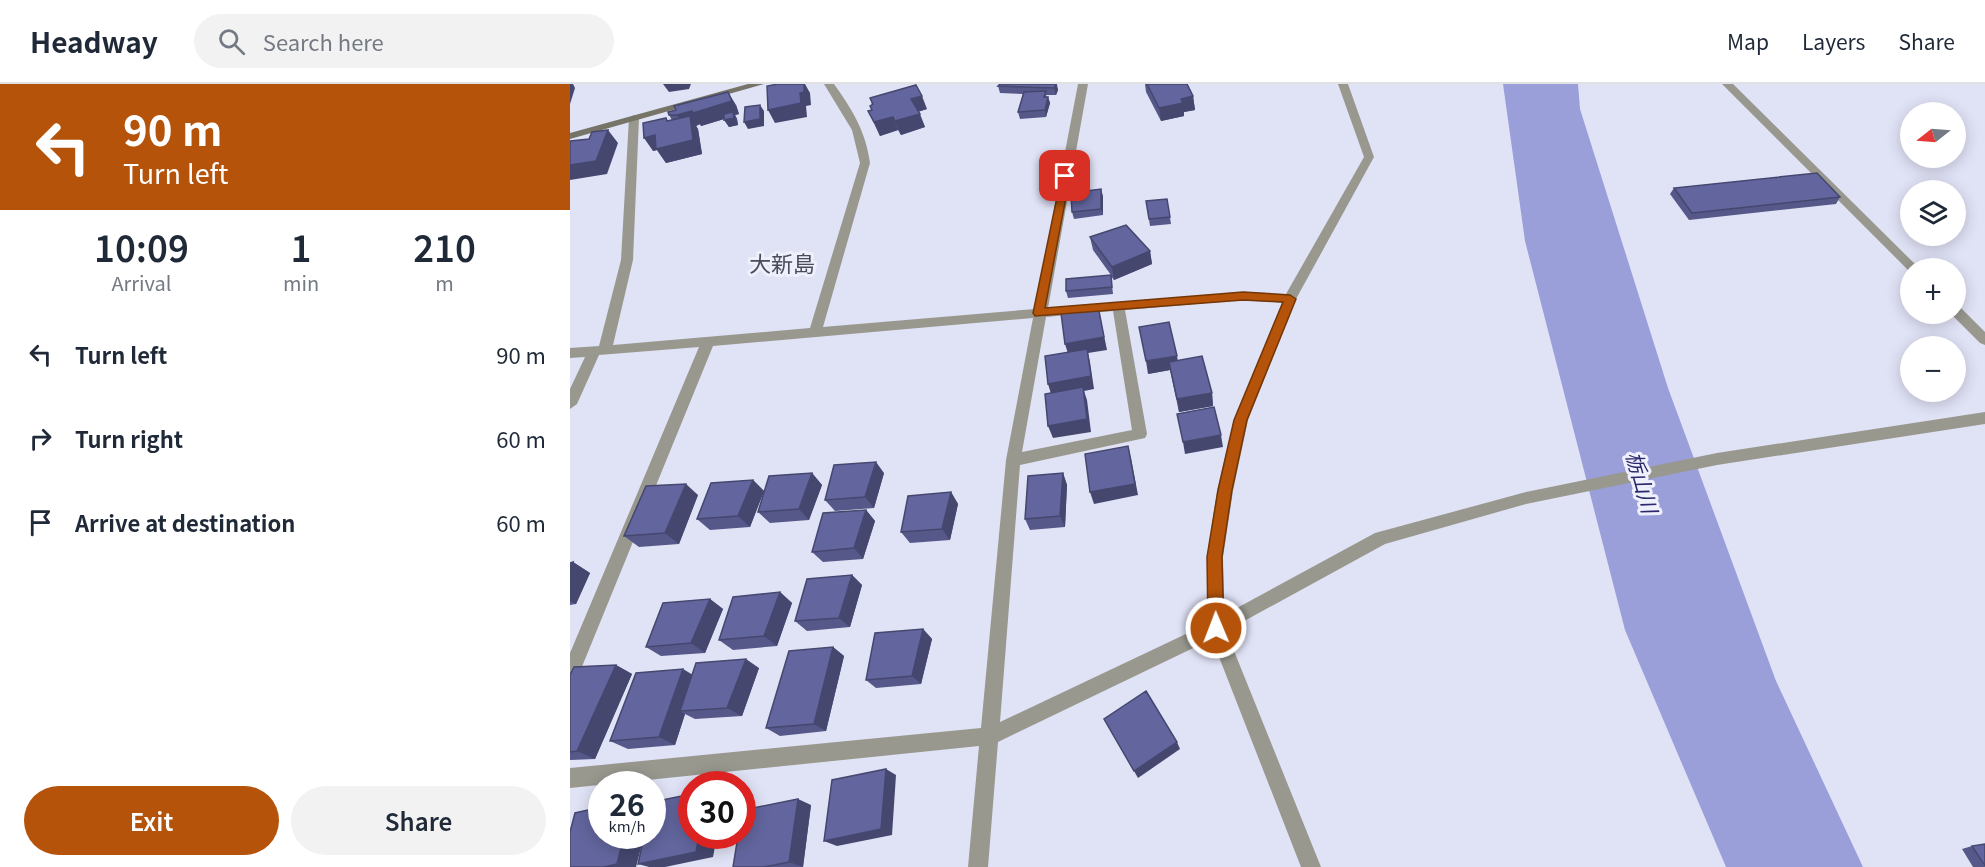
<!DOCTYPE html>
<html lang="en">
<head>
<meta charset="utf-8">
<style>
	:root { --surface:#fff; --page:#f2f2f3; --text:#1f2937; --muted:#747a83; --line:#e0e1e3; --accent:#b45309 }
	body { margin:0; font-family:Georgia,"Noto Sans JP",serif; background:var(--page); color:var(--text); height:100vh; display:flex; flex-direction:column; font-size:22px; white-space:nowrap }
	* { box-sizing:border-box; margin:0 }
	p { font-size:20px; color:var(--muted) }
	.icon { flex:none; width:33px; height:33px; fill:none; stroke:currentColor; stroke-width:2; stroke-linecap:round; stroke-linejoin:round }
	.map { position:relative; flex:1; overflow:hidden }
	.side { display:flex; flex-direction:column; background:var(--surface); width:570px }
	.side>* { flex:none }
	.hud { background:#b45309; color:#fff; overflow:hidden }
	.needle { width:39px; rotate:253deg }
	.tools { position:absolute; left:1330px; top:18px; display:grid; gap:12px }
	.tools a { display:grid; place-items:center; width:66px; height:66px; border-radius:50%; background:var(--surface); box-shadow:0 3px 15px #0003; font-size:30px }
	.speed { position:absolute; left:18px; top:687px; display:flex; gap:12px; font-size:30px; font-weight:700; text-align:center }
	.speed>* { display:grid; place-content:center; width:78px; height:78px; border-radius:50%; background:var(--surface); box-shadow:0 3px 15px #0003; line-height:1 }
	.speed small { font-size:15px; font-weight:400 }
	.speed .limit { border:9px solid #d22; background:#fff; color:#111 }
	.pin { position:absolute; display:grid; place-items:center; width:51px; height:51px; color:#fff; margin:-26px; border-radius:12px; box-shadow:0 3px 9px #0006 }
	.me { position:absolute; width:66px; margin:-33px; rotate:359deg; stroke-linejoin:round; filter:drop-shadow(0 0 4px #0008) }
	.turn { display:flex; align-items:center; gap:21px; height:126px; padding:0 24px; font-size:27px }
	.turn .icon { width:78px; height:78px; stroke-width:2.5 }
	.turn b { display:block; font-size:42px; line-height:51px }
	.eta { display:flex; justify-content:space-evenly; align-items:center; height:102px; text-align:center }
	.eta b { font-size:36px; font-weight:600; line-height:42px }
	.primary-button { display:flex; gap:12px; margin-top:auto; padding:12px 24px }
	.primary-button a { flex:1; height:69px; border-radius:36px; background:var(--accent); color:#fff; font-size:24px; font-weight:600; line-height:69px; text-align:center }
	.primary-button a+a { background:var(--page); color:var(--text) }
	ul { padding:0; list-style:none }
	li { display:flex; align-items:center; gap:18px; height:84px; padding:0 24px }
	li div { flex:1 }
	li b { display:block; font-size:22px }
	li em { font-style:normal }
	header { display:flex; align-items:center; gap:36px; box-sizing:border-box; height:84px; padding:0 30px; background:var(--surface); border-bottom:2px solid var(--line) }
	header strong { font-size:28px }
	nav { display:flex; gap:33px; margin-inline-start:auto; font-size:21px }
	.search { width:420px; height:54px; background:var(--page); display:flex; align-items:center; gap:15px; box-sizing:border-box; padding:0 21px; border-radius:33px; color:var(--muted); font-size:22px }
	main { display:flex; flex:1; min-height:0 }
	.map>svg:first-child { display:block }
	.water { fill:#9a9fda }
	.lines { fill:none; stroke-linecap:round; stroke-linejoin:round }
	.street { fill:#99988f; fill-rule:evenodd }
	.secondary { fill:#757467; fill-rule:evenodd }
	.wall { fill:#555888 }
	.shaded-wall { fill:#45476f }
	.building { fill:#63669e; stroke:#45476f; stroke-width:1.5 }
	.route { fill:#b45309; stroke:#753606; stroke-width:1.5 }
	.labels { text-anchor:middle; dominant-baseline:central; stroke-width:6; stroke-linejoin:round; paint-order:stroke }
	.water-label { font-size:21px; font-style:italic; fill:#2c286d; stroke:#eef0fc }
	.quarter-label { font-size:22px; fill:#4a4b5c; stroke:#eef0fc }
</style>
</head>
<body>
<header>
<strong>Headway</strong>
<div class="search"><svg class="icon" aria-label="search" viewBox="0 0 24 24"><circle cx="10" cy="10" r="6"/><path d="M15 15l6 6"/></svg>Search here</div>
<nav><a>Map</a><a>Layers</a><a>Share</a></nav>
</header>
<main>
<section class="side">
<div class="hud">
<div class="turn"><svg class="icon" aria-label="left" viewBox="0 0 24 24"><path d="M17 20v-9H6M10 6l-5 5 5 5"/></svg><div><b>90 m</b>Turn left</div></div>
</div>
<div class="eta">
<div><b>10:09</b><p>Arrival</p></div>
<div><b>1</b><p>min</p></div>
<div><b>210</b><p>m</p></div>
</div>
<ul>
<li><svg class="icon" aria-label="left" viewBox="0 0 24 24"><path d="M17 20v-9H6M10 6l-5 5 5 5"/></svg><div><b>Turn left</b></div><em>90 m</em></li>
<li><svg class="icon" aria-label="right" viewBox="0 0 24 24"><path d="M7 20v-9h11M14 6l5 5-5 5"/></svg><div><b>Turn right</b></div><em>60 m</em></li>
<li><svg class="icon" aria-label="arrive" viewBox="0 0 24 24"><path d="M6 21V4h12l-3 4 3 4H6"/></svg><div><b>Arrive at destination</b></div><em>60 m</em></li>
</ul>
<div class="primary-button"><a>Exit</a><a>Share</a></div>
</section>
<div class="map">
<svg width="1415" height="783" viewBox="0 0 1415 783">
	<rect width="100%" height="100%" fill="#e0e2f6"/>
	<!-- water -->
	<path class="water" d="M 933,0 L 1008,0 L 1010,25 L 1098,304 L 1206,597 L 1293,783 L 1156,783 L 1055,546 L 955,157 Z"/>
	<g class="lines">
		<!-- street -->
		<path class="street" d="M 254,0 L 264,0 C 282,25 296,48 300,79 L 253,243 L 465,225 L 508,0 L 518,0 L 478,224 L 673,208 L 716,210 L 794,73 L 768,0 L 778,0 L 804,73 L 726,215 L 678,336 L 663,407 L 653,473 L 654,531 L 805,449 L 956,408 L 1147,369 L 1415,328 L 1415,340 L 1147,381 L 956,420 L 815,460 L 656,547 L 751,783 L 731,783 L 642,555 L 428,658 L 418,783 L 398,783 L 409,662 L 0,704 L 0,684 L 411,644 L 436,376 L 463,234 L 143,262 L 9,590 L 6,596 L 0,599 L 0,569 L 129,263 L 29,271 L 7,320 L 0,325 L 0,305 L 15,273 L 0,274 L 0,264 L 29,262 L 51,176 L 59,34 L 64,31 L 69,34 L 63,176 L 43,261 L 240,244 L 290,79 L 282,46 ZM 673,216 L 712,219 L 664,336 L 647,407 L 637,473 L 637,540 L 430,638 L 450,381 L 575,354 L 577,350 L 555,226 ZM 543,227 L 562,346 L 452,368 L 476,233 Z
			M 1152,0 L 1163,0 L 1349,184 L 1339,187 Z
			M 1386,223 L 1391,224 L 1415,248 L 1415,261 L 1410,259 L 1381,230 L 1386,230 Z"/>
		<!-- secondary -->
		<path class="secondary" d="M 178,0 L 194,0 L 0,55 L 0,49 Z"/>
	</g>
	<!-- wall -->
	<path class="wall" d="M 487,0 L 488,6 L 486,11 L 476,11 L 477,13 L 478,13 L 480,19 L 476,33 L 450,35 L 448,28 L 453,10 L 430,9 L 428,2 Z
		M 575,0 L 617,0 L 623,12 L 625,26 L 614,28 L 614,32 L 591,37 L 576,8 Z
		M 300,14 L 357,25 L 348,28 L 355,43 L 331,51 L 328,46 L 310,52 L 298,27 L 302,26 L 302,21 Z
		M 166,21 L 169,30 L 165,31 L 167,35 L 168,41 L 159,43 L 154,35 L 131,42 L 130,40 L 126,42 L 128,45 L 132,70 L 96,79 L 87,66 L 83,67 L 96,34 L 98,37 L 102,36 L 99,31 Z
		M 1104,104 L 1270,113 L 1266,120 L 1119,136 L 1100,110 Z
		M 533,112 L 533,131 L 504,135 L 502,128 Z
		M 597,115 L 601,140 L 580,142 L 576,117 Z
		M 520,153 L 580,167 L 582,180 L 544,196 L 541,192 L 543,210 L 498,214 L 496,207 L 541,191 L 523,166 Z
		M 608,276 L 642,309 L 643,322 L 609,328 L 600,286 L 578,290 Z
		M 242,389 L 252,401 L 239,436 L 200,439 L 188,428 Z
		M 314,389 L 304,424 L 265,427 L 255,416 Z
		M 493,389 L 497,401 L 495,443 L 460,446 L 455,435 Z
		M 183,396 L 194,407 L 180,443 L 140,446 L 127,435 Z
		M 381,408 L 388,420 L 380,456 L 340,459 L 331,448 Z
		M 128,411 L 109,460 L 69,463 L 54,452 Z
		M 296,426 L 305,437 L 293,475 L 253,478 L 242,468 Z
		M 3,478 L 20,489 L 6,520 L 0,521 L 0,479 Z
		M 282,491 L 292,501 L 280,543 L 237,547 L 225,537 Z
		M 210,508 L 222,519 L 207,562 L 163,566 L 149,556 Z
		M 140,515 L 153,525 L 135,569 L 91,572 L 76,563 Z
		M 353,545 L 362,555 L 351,600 L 306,604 L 296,596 Z
		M 263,563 L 274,572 L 256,647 L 210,652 L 196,644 Z
		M 46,581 L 62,590 L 25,675 L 0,676 L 0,591 Z
		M 189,584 L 172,632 L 125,635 L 115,630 L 105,661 L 58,665 L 40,657 L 122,591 Z
		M 241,721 L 233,783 L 163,783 Z
		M 1402,762 L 1415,783 L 1403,783 L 1392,765 Z"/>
	<!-- shaded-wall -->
	<path class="shaded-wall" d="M 0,0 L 3,0 L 5,4 L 0,20 Z
		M 93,0 L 121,0 L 119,5 L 99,8 Z
		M 234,0 L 235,0 L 240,9 L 241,21 L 236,22 L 237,33 L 205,39 L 198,26 L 230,9 Z
		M 486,0 L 488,6 L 486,11 L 484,4 Z
		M 158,8 L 166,21 L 169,30 L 165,31 L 167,35 L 168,41 L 159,43 L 154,36 L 164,32 L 131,42 L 130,40 L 126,42 L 128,45 L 132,70 L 96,79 L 87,66 L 83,67 L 74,54 L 115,44 L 107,31 Z
		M 352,12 L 357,25 L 346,28 L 341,15 Z
		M 623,12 L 625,26 L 614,28 L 614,32 L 591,37 L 589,24 L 611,15 Z
		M 478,13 L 480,19 L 476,33 L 475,26 Z
		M 190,21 L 194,27 L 194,42 L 178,45 L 174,38 Z
		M 350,30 L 355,43 L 331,51 L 325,37 Z
		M 323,33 L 328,46 L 310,52 L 304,38 Z
		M 38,46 L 48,59 L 37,90 L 0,96 L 0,81 Z
		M 531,105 L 533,112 L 533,131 L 531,125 Z
		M 580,167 L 582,180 L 544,196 L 542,183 Z
		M 528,222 L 537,266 L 518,269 L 520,278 L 524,305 L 514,307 L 517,316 L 521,348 L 483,354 L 478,342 L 482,313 L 478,300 L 499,273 L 495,260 Z
		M 607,272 L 609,284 L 599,278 L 600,286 L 578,290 L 576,277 Z
		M 642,309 L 643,322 L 609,328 L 607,315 Z
		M 651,351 L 653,363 L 615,370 L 613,358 Z
		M 558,362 L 561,374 L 568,411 L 524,420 L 520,408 Z
		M 306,378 L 314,389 L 304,424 L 295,413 Z
		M 242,389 L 252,401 L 239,436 L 229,425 Z
		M 493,389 L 497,401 L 495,443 L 490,432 Z
		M 183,396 L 194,407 L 180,443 L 168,432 Z
		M 116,400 L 128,411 L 109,460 L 95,449 Z
		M 381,408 L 388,420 L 380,456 L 372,445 Z
		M 296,426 L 305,437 L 293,475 L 284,464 Z
		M 3,478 L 20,489 L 6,520 L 0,517 L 0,486 Z
		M 282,491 L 292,501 L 280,543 L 269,534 Z
		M 210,508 L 222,519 L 207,562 L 194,552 Z
		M 140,515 L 153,525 L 135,569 L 121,559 Z
		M 353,545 L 362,555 L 351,600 L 342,592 Z
		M 263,563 L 274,572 L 256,647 L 244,640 Z
		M 176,575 L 189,584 L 172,632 L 157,624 Z
		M 46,581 L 62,590 L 25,675 L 7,667 Z
		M 113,585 L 128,594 L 110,627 L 115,630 L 105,661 L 89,653 Z
		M 607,658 L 610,665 L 568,694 L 564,687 Z
		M 316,685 L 326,691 L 322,751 L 267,762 L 254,757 Z
		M 228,715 L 241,721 L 233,783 L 219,778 Z
		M 54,752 L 74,752 L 66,783 L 34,783 Z
		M 129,752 L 147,752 L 143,773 L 95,783 L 79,783 L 68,780 Z"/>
	<!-- building -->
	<path class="building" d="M 208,0 L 234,0 L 234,8 L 230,9 L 231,19 L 198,26 L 197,2 Z
		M 430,0 L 486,0 L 484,4 L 428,2 Z
		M 577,0 L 617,0 L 623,12 L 611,15 L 613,19 L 589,24 Z
		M 346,1 L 352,12 L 341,15 L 350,30 L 325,37 L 323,33 L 304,38 L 298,27 L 302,26 L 300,22 L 303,20 L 300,14 Z
		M 476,7 L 474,13 L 478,13 L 475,26 L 448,28 L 454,8 Z
		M 158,8 L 162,17 L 123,29 L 122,27 L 107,31 L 99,31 L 98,28 L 106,26 L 104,22 Z
		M 190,21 L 190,35 L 174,38 L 175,23 Z
		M 163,28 L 164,34 L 154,36 L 154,30 Z
		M 120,32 L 123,56 L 86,65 L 85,51 L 74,54 L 73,39 L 96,34 L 97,37 Z
		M 38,46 L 26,77 L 0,81 L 0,57 L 19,55 L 22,48 Z
		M 1247,89 L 1270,113 L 1122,129 L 1104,104 Z
		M 531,105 L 531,125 L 502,128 L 501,109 Z
		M 597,115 L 600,133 L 579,135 L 576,117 Z
		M 556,141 L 580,167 L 542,183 L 520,153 Z
		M 541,191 L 542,203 L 496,207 L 496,195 Z
		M 528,222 L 534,253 L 495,260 L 491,229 Z
		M 599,238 L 607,272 L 576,277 L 569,243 Z
		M 517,265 L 521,292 L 478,300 L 475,272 Z
		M 632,272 L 642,309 L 607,315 L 599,278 Z
		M 513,303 L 517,335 L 478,342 L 475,310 Z
		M 644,323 L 651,351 L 613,358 L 607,330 Z
		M 558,362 L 565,400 L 520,408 L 515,370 Z
		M 306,378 L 295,413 L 255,416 L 264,381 Z
		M 242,389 L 229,425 L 188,428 L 199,392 Z
		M 493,389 L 490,432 L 455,435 L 458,392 Z
		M 183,396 L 168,432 L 127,435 L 141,399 Z
		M 116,400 L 95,449 L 54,452 L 76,402 Z
		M 381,408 L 372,445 L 331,448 L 338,412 Z
		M 296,426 L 284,464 L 242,468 L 253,429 Z
		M 3,478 L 0,486 L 0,479 Z
		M 282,491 L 269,534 L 225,537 L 237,495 Z
		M 210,508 L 194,552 L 149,556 L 163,513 Z
		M 140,515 L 121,559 L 76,563 L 93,519 Z
		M 353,545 L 342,592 L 296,596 L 305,549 Z
		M 263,563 L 244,640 L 196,644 L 219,567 Z
		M 176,575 L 157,624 L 110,627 L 126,579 Z
		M 46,581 L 7,667 L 0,668 L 0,591 L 4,583 Z
		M 113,585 L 89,653 L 40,657 L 66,589 Z
		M 576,607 L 607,658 L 564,687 L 534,635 Z
		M 316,685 L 311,745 L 254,757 L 262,696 Z
		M 122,710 L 122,752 L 129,752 L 126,768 L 68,780 L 74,752 L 82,752 L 82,718 Z
		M 228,715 L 219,778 L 194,783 L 163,783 L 168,752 L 172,752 L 173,726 Z
		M 32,723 L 32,752 L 54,752 L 47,780 L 34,783 L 0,783 L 0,748 L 5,729 Z
		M 1415,760 L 1415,782 L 1402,762 Z"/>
	<!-- route -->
	<path class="route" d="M 492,89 L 500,92 L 475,224 L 673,208 L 720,211 L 726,215 L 677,336 L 662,406 L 652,473 L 654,544 L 651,549 L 646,551 L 640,549 L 638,544 L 637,473 L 648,406 L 664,336 L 713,218 L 673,216 L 465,232 L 463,229 Z"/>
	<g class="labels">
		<!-- water labels -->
		<g class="water-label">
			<text transform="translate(1073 398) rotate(74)">栃山川</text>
		</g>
		<!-- quarter labels -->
		<g class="quarter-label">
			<text x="212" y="178">大新島</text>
		</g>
	</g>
</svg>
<div class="tools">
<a><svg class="needle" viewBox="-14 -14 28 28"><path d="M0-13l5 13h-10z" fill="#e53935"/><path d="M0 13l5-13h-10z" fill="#747a83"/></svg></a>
<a><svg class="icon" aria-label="layers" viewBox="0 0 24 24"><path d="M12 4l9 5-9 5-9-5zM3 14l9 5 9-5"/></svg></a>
<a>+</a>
<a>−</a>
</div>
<div class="speed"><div>26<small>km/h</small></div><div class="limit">30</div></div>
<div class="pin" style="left:495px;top:92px;background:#d93025"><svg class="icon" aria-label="arrive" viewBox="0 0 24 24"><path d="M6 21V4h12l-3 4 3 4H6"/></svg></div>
<svg class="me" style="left:646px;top:544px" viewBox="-20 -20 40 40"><circle r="17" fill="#b45309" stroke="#fff" stroke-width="3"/><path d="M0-11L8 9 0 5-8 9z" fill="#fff"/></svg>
</div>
</main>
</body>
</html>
